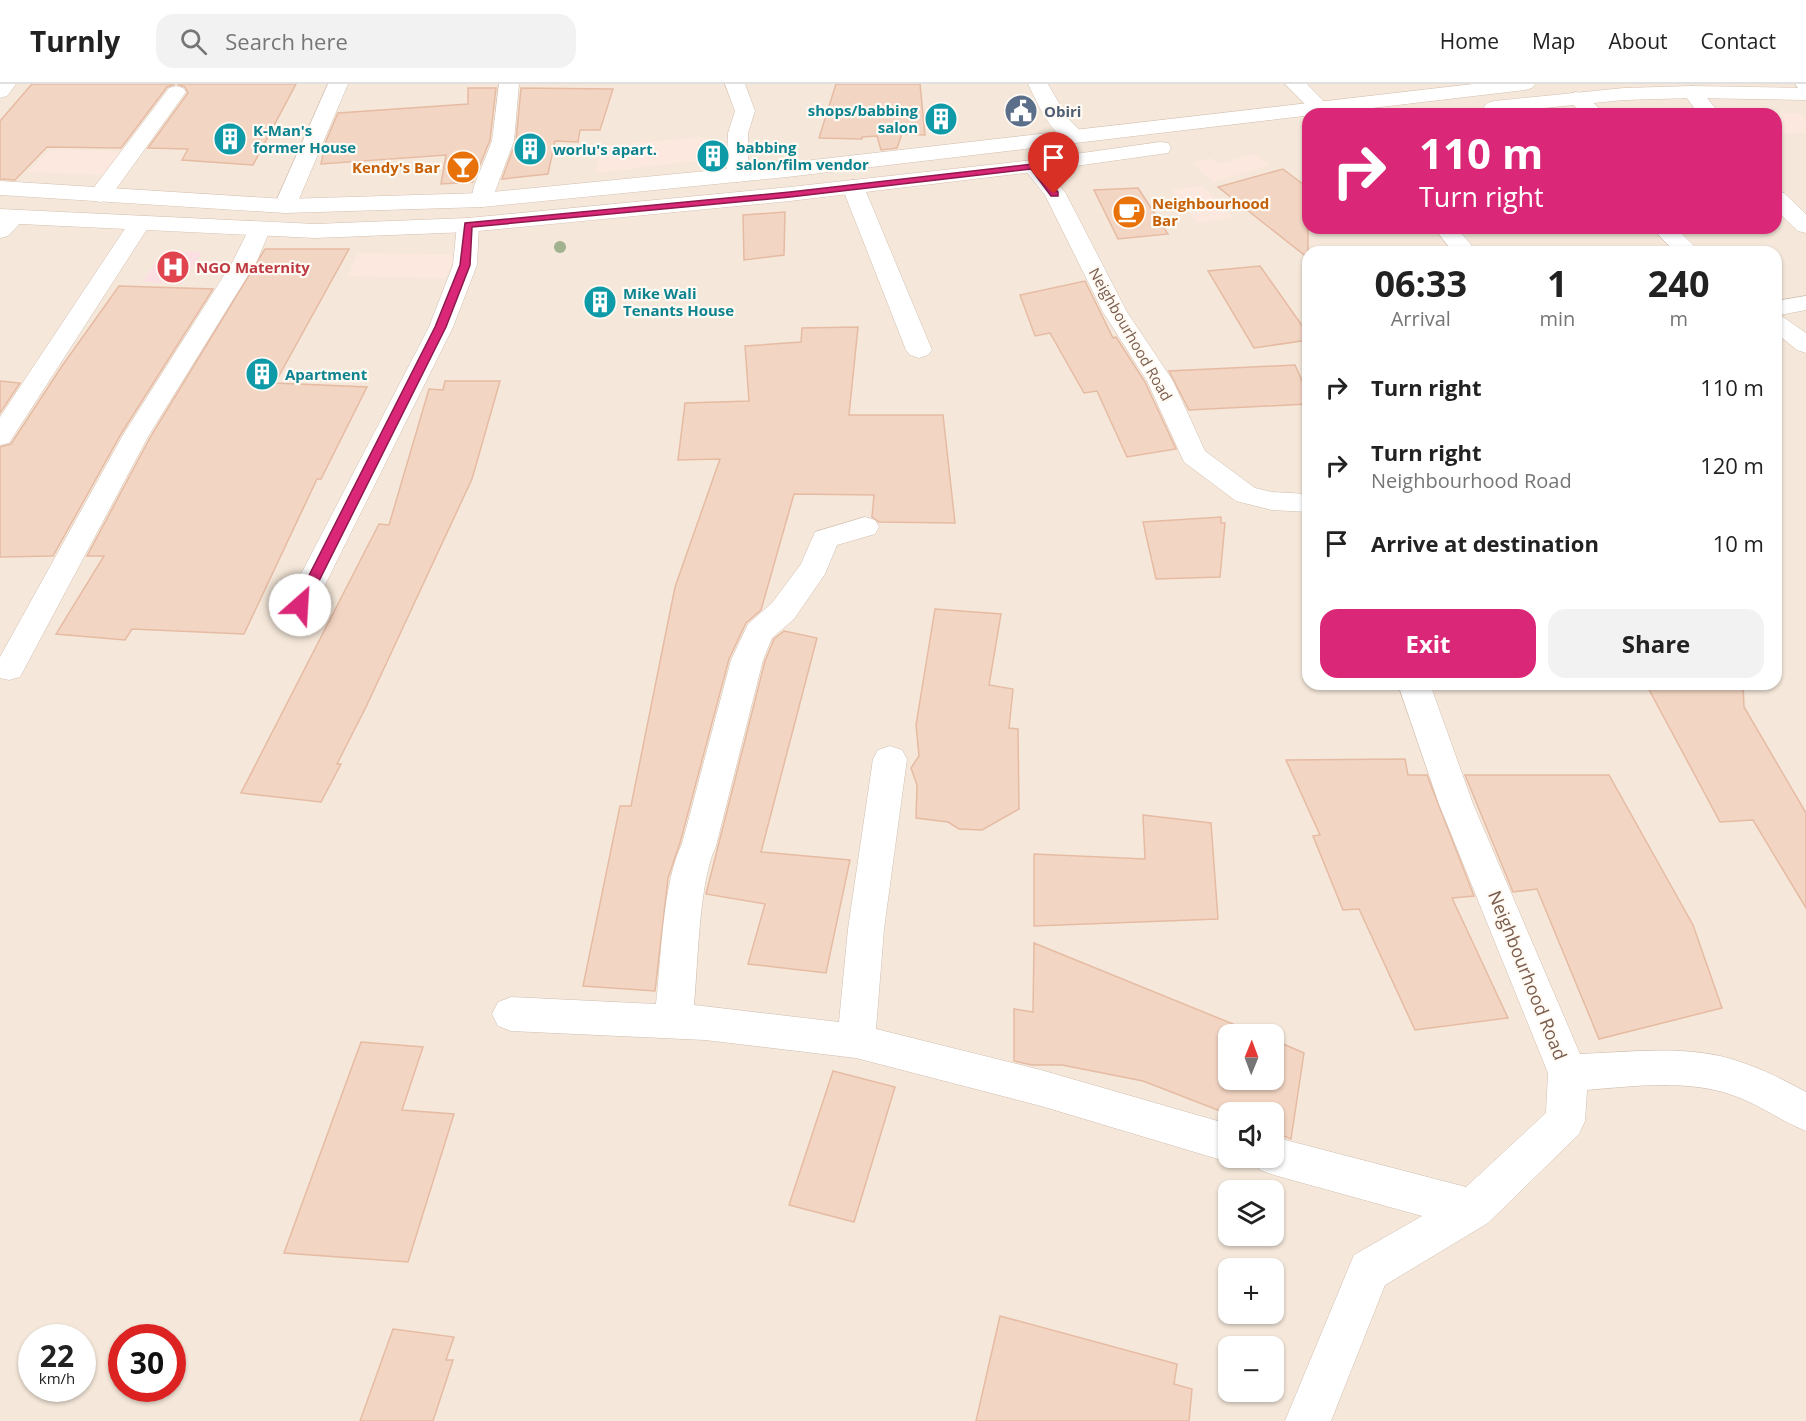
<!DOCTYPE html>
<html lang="en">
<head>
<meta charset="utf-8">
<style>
	:root { --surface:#fff; --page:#f2f2f2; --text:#222; --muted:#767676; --line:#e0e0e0; --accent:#db2777 }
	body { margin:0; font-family:"Open Sans",sans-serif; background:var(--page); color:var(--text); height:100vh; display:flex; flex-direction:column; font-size:22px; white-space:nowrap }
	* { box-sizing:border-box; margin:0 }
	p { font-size:20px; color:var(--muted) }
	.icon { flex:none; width:33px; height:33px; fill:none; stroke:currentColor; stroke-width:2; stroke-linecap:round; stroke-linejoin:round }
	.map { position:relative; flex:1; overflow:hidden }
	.drawer { position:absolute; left:1302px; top:162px; width:480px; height:444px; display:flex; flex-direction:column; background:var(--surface); border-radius:18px; box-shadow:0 2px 4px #0004 }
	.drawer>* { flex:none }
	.top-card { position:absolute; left:1302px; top:24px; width:480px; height:126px; border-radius:18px; box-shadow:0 2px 4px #0004; background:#db2777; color:#fff; overflow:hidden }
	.needle { width:39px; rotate:1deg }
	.buttons { position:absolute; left:1218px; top:940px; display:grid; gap:12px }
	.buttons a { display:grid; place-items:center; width:66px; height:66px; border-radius:12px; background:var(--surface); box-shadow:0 2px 4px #0004; font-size:30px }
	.speed { position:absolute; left:18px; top:1240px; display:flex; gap:12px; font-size:30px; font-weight:700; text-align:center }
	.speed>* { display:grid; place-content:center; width:78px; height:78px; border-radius:50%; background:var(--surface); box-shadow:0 2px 4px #0004; line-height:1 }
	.speed small { font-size:15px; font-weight:400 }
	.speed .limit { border:9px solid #d22; background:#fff; color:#111 }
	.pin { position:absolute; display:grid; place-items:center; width:51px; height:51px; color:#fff; margin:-62px -26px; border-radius:50% 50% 50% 0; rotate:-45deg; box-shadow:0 0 6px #0007 }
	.pin .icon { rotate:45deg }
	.me { position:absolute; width:66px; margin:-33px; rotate:26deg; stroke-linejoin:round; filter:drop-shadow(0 0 4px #0008) }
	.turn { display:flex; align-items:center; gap:21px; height:126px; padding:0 18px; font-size:27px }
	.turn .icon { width:78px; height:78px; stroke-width:2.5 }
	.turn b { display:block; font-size:42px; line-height:51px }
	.eta { display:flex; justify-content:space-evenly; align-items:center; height:102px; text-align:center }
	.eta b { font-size:36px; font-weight:700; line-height:42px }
	.button { display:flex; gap:12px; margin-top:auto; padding:12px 18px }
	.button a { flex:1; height:69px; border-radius:18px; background:var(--accent); color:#fff; font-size:24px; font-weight:700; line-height:69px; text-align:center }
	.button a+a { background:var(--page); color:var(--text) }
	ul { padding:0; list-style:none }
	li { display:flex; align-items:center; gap:18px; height:78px; padding:0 18px }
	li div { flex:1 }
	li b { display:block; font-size:22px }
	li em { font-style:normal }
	header { display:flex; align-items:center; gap:36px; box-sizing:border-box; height:84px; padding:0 30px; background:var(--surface); border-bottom:2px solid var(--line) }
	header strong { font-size:28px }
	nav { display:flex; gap:33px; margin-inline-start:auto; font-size:21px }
	.search { width:420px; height:54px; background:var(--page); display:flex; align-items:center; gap:15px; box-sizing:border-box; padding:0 21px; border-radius:18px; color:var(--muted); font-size:22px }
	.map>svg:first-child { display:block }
	.residential { fill:#f5e8da; fill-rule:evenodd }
	.commercial { fill:#fde8e0 }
	.medical { fill:#fbdfe3 }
	.building { fill:#f3d5c3; stroke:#e6bba3; stroke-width:1.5 }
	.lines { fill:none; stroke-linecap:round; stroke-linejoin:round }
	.minor-casing { stroke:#d1beb0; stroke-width:1 }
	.secondary-casing { stroke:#d6c0b0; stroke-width:1 }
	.minor { fill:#fff; fill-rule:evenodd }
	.secondary { fill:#fff; fill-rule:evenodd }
	.tree { fill:#a0b28e }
	.route { fill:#db2777; stroke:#8e194d; stroke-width:1.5 }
	.labels { text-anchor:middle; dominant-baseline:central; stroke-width:4.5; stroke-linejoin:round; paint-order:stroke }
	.far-culture-label { font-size:15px; font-weight:bold; fill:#0d838f; stroke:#fffaf3; text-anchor:start }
	.far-service-label { font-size:15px; font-weight:bold; fill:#4e5e75; stroke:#fffaf3; text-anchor:start }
	.far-food-label { font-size:15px; font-weight:bold; fill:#c56008; stroke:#fffaf3; text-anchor:end }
	.far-health-label { font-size:15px; font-weight:bold; fill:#be3a42; stroke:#fffaf3; text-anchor:start }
	.far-street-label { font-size:15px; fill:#7a5c4d; stroke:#fffaf3 }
	.street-label { font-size:18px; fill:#7a5c4d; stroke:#fffaf3 }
</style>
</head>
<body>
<header>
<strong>Turnly</strong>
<div class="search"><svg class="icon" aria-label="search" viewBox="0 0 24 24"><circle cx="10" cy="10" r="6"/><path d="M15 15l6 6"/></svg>Search here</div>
<nav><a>Home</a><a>Map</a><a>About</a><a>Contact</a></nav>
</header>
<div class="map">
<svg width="1806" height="1337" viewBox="0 0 1806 1337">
	<rect width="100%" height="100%" fill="#fdf6ec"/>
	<!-- residential -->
	<path class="residential" d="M 0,0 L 1806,0 L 1806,1337 L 0,1337 ZM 1308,30 L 1776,30 L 1776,144 L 1308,144 ZM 1308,168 L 1776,168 L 1776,600 L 1308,600 ZM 1228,951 L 1274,951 L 1274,996 L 1228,996 ZM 1228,1029 L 1274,1029 L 1274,1074 L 1228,1074 ZM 1228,1107 L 1274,1107 L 1274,1152 L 1228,1152 ZM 1228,1185 L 1274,1185 L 1274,1230 L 1228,1230 ZM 32,1254 L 82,1254 L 82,1305 L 32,1305 ZM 122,1254 L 172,1254 L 172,1305 L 122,1305 ZM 1228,1263 L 1274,1263 L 1274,1308 L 1228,1308 Z"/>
	<!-- commercial -->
	<path class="commercial" d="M 1723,29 L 1800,29 L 1806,36 L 1806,49 L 1776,49 L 1776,30 Z
		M 707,53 L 701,76 L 596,89 L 600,62 Z
		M 50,66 L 126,67 L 108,91 L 28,88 Z
		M 1254,70 L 1270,81 L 1213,98 L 1193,79 L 1210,74 L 1219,80 Z
		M 1202,102 L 1233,133 L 1198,139 L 1172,106 Z
		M 358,169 L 456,171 L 445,194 L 348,192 Z"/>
	<!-- medical -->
	<path class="medical" d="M 163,167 L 202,168 L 182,200 L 143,198 Z"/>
	<!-- building -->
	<path class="building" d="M 32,0 L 175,0 L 167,3 L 121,64 L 47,63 L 15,96 L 0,95 L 0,37 Z
		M 177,0 L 296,0 L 253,81 L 182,76 L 188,65 L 148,64 L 188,9 L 185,3 Z
		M 836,0 L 920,0 L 925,51 L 902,50 L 897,64 L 881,66 L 877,52 L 862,53 L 862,55 L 819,54 Z
		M 468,4 L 496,4 L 490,56 L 473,98 L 441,100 L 446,71 L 321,80 L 326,57 L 338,29 L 468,20 Z
		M 521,4 L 613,5 L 600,46 L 580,46 L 578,58 L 555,57 L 548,90 L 502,95 L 516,57 Z
		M 1283,85 L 1308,104 L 1308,174 L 1218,103 Z
		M 1138,104 L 1168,150 L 1118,155 L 1094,106 Z
		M 785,128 L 784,171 L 744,176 L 743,131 Z
		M 265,165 L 349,165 L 275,299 L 367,303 L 321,395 L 317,395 L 244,550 L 132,545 L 125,556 L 56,550 L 104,472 L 87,472 L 151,352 Z
		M 1260,182 L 1308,250 L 1308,256 L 1254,264 L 1208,187 Z
		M 1085,197 L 1113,254 L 1116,253 L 1145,298 L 1176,365 L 1127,373 L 1097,307 L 1084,309 L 1050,249 L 1035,252 L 1020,211 Z
		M 119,202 L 213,205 L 121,350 L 53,472 L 0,473 L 0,363 L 11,360 L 62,282 Z
		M 858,243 L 849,331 L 943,331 L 955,439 L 879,438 L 872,433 L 874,411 L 794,410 L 761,526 L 746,539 L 729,575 L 680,759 L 668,794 L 655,907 L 583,902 L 620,722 L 631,722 L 675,503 L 720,375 L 678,376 L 685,319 L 749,317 L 745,262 L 801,258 L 802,244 Z
		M 1295,281 L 1308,310 L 1308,320 L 1189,326 L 1169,287 Z
		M 0,297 L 20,299 L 0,329 Z
		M 445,297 L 500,297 L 472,395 L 366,623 L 337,680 L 341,680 L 321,718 L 241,709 L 379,440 L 389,441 L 429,305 L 443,306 Z
		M 1221,433 L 1221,439 L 1225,439 L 1220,493 L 1156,495 L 1143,438 Z
		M 935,525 L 1001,530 L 989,601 L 1013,605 L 1009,644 L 1018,645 L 1019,725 L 982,746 L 959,745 L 948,738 L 916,734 L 917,701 L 911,684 L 919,672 L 916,641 Z
		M 784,547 L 817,554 L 761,768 L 850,776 L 826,889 L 748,880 L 765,820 L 706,810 L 765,577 L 774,555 Z
		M 1646,600 L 1743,600 L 1744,623 L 1806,729 L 1806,824 L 1753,736 L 1720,738 Z
		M 1405,675 L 1408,691 L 1427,691 L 1474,812 L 1452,814 L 1508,934 L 1415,946 L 1359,825 L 1343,826 L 1313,752 L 1320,751 L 1286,676 Z
		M 1465,691 L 1609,691 L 1693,841 L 1722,924 L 1599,955 L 1537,805 L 1513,808 Z
		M 1143,731 L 1211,739 L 1218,835 L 1034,842 L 1034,770 L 1145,775 Z
		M 1034,859 L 1260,951 L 1228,951 L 1228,996 L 1274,996 L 1274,956 L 1304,969 L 1291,1055 L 1274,1048 L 1274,1029 L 1228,1030 L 1143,997 L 1062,981 L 1032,981 L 1014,977 L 1014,925 L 1033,928 Z
		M 361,958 L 423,963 L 402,1026 L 454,1030 L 408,1178 L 284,1169 Z
		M 833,987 L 895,1003 L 854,1138 L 789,1121 Z
		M 1000,1232 L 1177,1280 L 1174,1300 L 1192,1305 L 1189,1337 L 976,1337 Z
		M 393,1245 L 454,1253 L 446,1276 L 453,1276 L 433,1337 L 360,1337 Z"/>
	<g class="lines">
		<!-- minor casing -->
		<g class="minor-casing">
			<path id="minor" d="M 0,0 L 16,0 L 7,12 L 0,14 Z
				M 328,0 L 348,0 L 296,122 L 293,127 L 285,129 L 277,127 L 274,122 Z
				M 499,0 L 519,0 L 514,57 L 490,121 L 482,123 L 474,121 L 471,116 L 474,102 L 492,57 Z
				M 725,0 L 745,0 L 755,27 L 748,49 L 748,91 L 745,96 L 737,98 L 729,96 L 726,91 L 728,49 L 735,27 Z
				M 1028,0 L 1048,0 L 1067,33 L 1085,52 L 1081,56 C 1054,63 1038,19 1028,0 Z
				M 1285,0 L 1307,0 L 1329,23 L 1326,27 L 1312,27 Z
				M 1795,0 L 1806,0 L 1806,7 L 1799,5 Z
				M 176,2 L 183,4 L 186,8 L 108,116 L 100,118 L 92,116 L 89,111 L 92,106 L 169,4 Z
				M 1692,2 L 1699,4 L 1720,30 L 1699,30 L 1682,8 L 1685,4 Z
				M 1576,8 L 1583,10 L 1606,30 L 1583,30 L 1566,14 L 1569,10 Z
				M 1033,76 L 1041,77 L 1066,110 L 1127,228 L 1173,297 L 1205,367 L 1255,404 L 1272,408 L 1308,410 L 1308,428 L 1272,426 L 1236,417 L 1184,378 L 1147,297 L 1103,228 L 1045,111 L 1022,82 L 1025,77 Z
				M 853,96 L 861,98 L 864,103 L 932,266 L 928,271 L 919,274 L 910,271 L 906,266 L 842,103 L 845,98 Z
				M 1776,107 L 1784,109 L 1806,130 L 1806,149 L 1798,147 L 1776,126 Z
				M 15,126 L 23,128 L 26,133 L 8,152 L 0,154 L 0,135 L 7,128 Z
				M 140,132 L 148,134 L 151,139 L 9,359 L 0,361 L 0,333 L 132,134 Z
				M 468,134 L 476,136 L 479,141 L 477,181 L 453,243 L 315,521 L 311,528 L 300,532 L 289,528 L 285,521 L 429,243 L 453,181 L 457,141 L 460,136 Z
				M 259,139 L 267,141 L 270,146 L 257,177 L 149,351 L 20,593 L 9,596 L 0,594 L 0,573 L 123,351 L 233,177 L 251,141 Z
				M 1434,144 L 1457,144 L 1477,168 L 1453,168 Z
				M 1652,144 L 1676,144 L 1700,168 L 1675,168 Z
				M 1806,212 L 1806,226 L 1780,231 L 1806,249 L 1806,269 L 1797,266 L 1776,249 L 1776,217 Z
				M 865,433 L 875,436 L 879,443 L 875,450 L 837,461 L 825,490 L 794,535 L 772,554 L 763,576 L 716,762 C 699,796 698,880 694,921 L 839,938 L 848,845 L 873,675 L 878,666 L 890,662 L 902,666 L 907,675 L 884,845 L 876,945 L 1041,986 L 1228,1040 L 1228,1074 L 1239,1074 L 1228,1078 L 1041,1022 L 856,974 L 705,956 L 511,947 L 498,942 L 492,930 L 498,918 L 511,913 L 656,920 C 661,877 663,796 682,760 L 731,576 L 748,540 L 772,519 L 801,480 L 815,448 Z
				M 1398,600 L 1430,600 L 1473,720 L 1580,970 C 1627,968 1674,962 1720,972 C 1750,979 1779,993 1806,1008 L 1806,1047 C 1781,1037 1760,1021 1735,1012 C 1689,995 1635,1002 1587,1006 L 1585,1037 L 1579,1050 L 1488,1139 L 1385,1201 L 1331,1337 L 1285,1337 L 1354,1171 L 1422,1132 L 1274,1091 L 1260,1086 L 1254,1074 L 1274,1074 L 1274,1053 L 1466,1103 L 1546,1029 L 1548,989 L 1439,720 Z"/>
		</g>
		<!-- secondary casing -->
		<g class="secondary-casing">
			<path id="secondary" d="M 1473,0 L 1535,0 L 1532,4 L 1525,6 L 787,93 L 482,123 L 285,129 L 0,111 L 0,97 L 285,115 L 482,109 L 787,79 Z
				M 1692,2 L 1806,4 L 1806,16 L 1692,14 L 1624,16 L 1494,29 L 1487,27 L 1484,23 L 1487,19 L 1494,17 L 1624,4 Z
				M 1160,58 L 1168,59 L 1171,64 L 1168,69 L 1033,88 L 790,117 L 468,148 L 315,154 L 0,139 L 0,125 L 315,140 L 468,134 L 790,103 L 1033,76 Z"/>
		</g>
		<!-- minor -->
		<use href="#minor" class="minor"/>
		<!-- secondary -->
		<use href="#secondary" class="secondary"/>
	</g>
	<!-- trees -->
	<circle class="tree" cx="560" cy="163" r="6"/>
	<!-- route -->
	<path class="route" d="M 1033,80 L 1036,81 L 1058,108 L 1058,112 L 1051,112 L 1031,85 L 790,113 L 472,143 L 470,181 L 446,243 L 307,521 L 300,525 L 296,524 L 294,521 L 435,243 L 460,181 L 465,139 L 790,108 Z"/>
	<!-- icons -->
	<defs>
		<g id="civic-disc" transform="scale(1.725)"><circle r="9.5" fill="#5c6f8a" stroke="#fffaf3"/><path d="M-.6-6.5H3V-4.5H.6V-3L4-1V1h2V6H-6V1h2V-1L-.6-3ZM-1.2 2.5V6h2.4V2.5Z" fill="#fff"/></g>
		<g id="building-disc" transform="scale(1.725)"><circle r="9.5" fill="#0f9aa8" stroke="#fffaf3"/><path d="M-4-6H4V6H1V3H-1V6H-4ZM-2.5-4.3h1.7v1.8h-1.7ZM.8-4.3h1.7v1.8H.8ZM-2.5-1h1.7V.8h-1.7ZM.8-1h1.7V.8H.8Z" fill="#fff"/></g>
		<g id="bar-disc" transform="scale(1.725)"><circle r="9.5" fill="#e8710a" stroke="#fffaf3"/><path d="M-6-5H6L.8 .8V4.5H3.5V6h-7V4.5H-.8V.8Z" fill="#fff"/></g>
		<g id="cafe-disc" transform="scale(1.725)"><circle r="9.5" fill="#e8710a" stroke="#fffaf3"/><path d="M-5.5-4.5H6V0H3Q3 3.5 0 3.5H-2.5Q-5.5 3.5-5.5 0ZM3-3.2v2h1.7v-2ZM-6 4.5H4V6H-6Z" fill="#fff"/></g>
		<g id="hospital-disc" transform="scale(1.725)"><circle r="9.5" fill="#e0444e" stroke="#fffaf3"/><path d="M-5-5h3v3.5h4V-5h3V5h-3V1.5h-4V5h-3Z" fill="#fff"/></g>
	</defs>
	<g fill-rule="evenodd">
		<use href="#civic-disc" x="1021" y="27"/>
		<use href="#building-disc" x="941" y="35"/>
		<use href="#building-disc" x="230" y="55"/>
		<use href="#building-disc" x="530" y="65"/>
		<use href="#building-disc" x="713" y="72"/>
		<use href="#bar-disc" x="463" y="83"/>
		<use href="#cafe-disc" x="1129" y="128"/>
		<use href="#hospital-disc" x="173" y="183"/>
		<use href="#building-disc" x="600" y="218"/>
		<use href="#building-disc" x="262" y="290"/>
	</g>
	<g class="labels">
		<!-- far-culture labels -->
		<g class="far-culture-label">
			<text x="918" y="26" text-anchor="end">shops/babbing<tspan x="918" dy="17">salon</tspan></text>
			<text x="253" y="46">K-Man's<tspan x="253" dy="17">former House</tspan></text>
			<text x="736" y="63">babbing<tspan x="736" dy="17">salon/film vendor</tspan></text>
			<text x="553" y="65">worlu's apart.</text>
			<text x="623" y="209">Mike Wali<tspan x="623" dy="17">Tenants House</tspan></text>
			<text x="285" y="290">Apartment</text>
		</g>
		<!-- far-service labels -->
		<g class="far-service-label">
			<text x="1044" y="27">Obiri</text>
		</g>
		<!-- far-food labels -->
		<g class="far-food-label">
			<text x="440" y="83">Kendy's Bar</text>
			<text x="1152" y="119" text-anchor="start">Neighbourhood<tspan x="1152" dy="17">Bar</tspan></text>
		</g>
		<!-- far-health labels -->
		<g class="far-health-label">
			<text x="196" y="183">NGO Maternity</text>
		</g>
		<!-- far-street labels -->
		<g class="far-street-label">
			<text transform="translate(1131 250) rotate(60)">Neighbourhood Road</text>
		</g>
		<!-- street labels -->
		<g class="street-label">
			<text transform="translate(1528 891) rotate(68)">Neighbourhood Road</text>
		</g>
	</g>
</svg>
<div class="buttons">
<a><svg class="needle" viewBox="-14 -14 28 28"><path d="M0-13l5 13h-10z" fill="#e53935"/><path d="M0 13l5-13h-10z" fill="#767676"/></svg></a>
<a><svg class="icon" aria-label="sound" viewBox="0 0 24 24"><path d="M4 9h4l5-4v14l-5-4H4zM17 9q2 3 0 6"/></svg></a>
<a><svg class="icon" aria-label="layers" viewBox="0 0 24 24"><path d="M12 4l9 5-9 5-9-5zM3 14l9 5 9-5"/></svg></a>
<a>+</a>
<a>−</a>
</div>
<div class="speed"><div>22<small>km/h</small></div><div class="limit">30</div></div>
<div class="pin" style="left:1054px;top:110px;background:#d93025"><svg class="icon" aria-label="arrive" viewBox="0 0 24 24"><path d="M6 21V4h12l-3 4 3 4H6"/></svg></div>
<svg class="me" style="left:300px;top:521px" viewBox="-20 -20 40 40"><circle r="19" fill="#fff"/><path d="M0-13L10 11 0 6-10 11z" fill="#db2777"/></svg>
<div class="top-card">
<div class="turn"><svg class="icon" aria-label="right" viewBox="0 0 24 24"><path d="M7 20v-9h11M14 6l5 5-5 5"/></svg><div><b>110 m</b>Turn right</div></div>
</div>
<section class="drawer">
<div class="eta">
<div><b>06:33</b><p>Arrival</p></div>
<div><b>1</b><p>min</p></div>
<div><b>240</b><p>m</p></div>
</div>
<ul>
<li><svg class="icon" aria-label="right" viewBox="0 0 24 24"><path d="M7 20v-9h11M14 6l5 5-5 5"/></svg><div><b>Turn right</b></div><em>110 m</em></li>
<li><svg class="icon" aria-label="right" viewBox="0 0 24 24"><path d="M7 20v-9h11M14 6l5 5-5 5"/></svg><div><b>Turn right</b><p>Neighbourhood Road</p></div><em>120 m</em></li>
<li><svg class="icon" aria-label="arrive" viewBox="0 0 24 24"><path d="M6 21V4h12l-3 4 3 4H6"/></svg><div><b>Arrive at destination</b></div><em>10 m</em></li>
</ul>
<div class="button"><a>Exit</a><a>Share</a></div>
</section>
</div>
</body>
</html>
